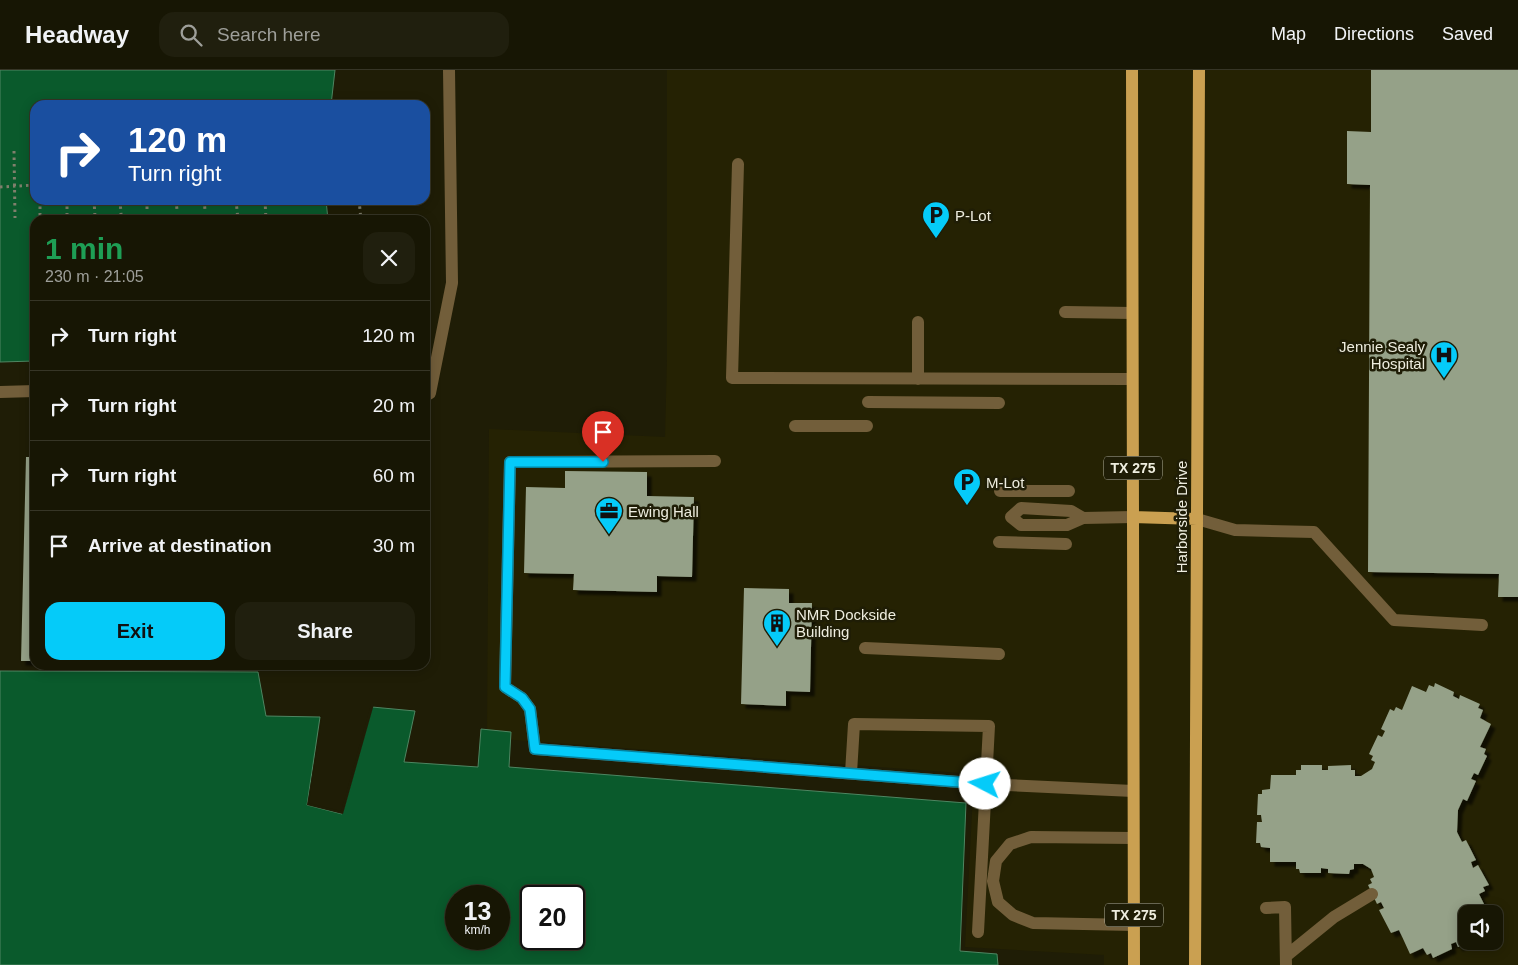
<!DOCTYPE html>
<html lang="en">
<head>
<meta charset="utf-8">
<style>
	:root { --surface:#171604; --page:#201f0e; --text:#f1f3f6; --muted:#9e9f9a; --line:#363526; --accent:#05cbf9 }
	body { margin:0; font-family:Arial,sans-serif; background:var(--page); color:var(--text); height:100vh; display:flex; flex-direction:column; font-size:19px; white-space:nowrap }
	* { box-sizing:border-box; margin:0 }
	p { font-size:16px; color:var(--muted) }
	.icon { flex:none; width:28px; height:28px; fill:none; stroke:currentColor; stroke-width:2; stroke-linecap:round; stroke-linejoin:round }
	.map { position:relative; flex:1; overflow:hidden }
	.sheet { position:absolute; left:30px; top:145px; width:400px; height:455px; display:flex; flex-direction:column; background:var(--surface); border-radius:15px; box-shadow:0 2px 12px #0003,0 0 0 1px var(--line) }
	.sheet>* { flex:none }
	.banner { position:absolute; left:30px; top:30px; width:400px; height:105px; border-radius:15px; box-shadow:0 2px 12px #0003,0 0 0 1px var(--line); background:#1a4fa0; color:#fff; overflow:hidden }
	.controls { position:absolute; left:1458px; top:835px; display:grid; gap:10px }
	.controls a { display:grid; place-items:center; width:45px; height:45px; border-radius:10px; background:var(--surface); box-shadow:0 2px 12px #0003,0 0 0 1px var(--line); font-size:25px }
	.speed { position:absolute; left:445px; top:815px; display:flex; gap:10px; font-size:25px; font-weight:700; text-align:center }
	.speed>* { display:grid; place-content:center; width:65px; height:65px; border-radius:50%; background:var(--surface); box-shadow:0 2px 12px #0003,0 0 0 1px var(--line); line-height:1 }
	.speed small { font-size:12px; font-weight:400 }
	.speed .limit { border:2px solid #111; border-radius:8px; background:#fff; color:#111 }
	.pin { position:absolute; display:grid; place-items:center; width:42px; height:42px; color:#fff; margin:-51px -21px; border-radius:50% 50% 50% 0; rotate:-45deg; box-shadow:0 0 5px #0007 }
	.pin .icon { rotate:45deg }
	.me { position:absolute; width:55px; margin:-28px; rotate:275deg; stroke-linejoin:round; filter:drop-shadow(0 0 4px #0008) }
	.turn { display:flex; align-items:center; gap:18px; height:105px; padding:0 15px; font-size:22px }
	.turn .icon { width:65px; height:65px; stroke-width:2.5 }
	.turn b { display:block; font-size:35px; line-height:42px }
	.round { display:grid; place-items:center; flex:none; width:52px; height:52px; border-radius:15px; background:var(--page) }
	.overview { display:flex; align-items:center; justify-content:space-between; height:85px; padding:0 15px }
	h1 { font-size:30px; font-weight:800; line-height:38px; color:#1e9e55 }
	.button { display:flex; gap:10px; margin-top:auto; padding:10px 15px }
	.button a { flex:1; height:58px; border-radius:15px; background:var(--accent); color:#111; font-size:20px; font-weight:800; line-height:58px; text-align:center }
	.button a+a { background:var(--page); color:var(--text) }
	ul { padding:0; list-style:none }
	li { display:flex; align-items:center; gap:15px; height:70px; padding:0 15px; border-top:1px solid var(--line) }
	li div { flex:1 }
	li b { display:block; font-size:19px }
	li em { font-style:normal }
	header { display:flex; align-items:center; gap:30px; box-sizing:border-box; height:70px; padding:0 25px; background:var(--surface); border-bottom:1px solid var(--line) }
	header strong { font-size:24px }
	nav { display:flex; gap:28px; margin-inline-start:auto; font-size:18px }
	.search { width:350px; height:45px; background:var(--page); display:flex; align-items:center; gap:12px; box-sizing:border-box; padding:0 18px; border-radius:15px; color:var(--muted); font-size:19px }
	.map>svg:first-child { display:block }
	.built { fill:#252203; fill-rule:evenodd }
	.water { fill:#0a5a2c; stroke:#4e8662; fill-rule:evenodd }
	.pier { fill:#1f1d06 }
	.building { fill:#95a188; filter:url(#shadow) }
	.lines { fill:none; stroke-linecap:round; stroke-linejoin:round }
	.path { stroke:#807f6c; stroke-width:3; stroke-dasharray:2.5 4; stroke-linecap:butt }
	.lane { stroke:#725e3a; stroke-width:12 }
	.street { stroke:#725e3a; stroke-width:12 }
	.primary { stroke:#caa051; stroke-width:12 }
	.route-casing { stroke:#0384a2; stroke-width:12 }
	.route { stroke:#05cbf9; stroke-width:9 }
	.labels { text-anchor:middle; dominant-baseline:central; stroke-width:5; stroke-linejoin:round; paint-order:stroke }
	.shield { fill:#1f1d06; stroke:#b0af9e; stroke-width:1 }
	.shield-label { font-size:14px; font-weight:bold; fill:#eeeddf }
	.poi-label { font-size:15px; fill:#eeeddf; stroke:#1f1d06; text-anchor:start }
	.street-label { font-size:15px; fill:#eeeddf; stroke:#1f1d06 }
</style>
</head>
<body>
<header>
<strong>Headway</strong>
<div class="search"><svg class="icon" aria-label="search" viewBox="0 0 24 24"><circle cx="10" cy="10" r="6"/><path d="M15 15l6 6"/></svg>Search here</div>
<nav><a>Map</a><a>Directions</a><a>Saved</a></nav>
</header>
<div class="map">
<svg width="1518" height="895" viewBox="0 0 1518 895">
	<defs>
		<filter id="shadow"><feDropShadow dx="4.5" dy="4.5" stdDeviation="1" flood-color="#0009"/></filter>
	</defs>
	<rect width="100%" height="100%" fill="#1f1d06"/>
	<!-- built -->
	<path class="built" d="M 667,0 L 1518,0 L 1518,895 L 1104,895 L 1104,885 L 965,877 L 974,704 L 487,668 L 489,359 L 665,367 L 667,290 ZM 1466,844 L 1494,844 L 1494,871 L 1466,871 Z"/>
	<!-- water -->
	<path class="water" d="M 0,0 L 335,0 L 331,35 L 35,35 L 35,130 L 326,130 L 328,150 L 35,150 L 35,291 L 0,292 Z
		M 0,601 L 258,602 L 266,646 L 320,647 L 307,735 L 342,744 L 372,637 L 415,641 L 404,692 L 478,697 L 481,659 L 511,662 L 509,697 L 966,733 L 960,881 L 997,884 L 998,895 L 0,895 ZM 456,826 L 499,826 L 499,869 L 456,869 ZM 531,826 L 574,826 L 574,869 L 531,869 Z"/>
	<!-- pier -->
	<path class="pier" d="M 371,634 L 374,634 L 343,744 L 307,735 L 322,646 L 309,733 L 341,741 Z"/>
	<!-- building -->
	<path class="building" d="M 1371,0 L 1518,0 L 1518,527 L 1498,527 L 1499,504 L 1368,502 L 1370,115 L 1347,114 L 1347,61 L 1371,62 Z
		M 26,387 L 35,387 L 35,591 L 21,591 Z
		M 565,401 L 647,402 L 647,426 L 694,427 L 692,507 L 657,506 L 657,522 L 573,520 L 574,504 L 524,503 L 526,417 L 565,418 Z
		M 744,518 L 789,519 L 789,533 L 812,533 L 810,622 L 786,621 L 786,636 L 741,634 Z
		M 1435,613 L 1454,622 L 1453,626 L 1459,629 L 1460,625 L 1480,634 L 1478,638 L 1483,640 L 1480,648 L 1491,654 L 1480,677 L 1486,679 L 1484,684 L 1487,686 L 1478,705 L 1474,703 L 1471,709 L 1476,711 L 1467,731 L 1463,729 L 1458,740 L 1457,762 L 1462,772 L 1466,770 L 1476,790 L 1471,792 L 1473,798 L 1478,795 L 1489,815 L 1483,817 L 1485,821 L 1479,824 L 1489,844 L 1466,844 L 1466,873 L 1458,877 L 1456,872 L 1451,874 L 1452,879 L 1433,888 L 1431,883 L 1427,885 L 1423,878 L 1410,884 L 1399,860 L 1391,863 L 1379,840 L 1384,838 L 1381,832 L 1377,834 L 1368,815 L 1372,813 L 1370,809 L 1374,807 L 1371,799 L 1363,794 L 1354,794 L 1354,799 L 1350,800 L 1349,804 L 1328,803 L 1328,799 L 1321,798 L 1321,803 L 1300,803 L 1299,799 L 1296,799 L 1296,792 L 1270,792 L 1270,778 L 1261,777 L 1260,773 L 1256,773 L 1257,752 L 1262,752 L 1261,745 L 1257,745 L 1258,724 L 1262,724 L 1262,720 L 1270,719 L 1271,705 L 1296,705 L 1296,700 L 1301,700 L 1301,695 L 1322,695 L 1322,700 L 1328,700 L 1328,696 L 1351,695 L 1351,700 L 1355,700 L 1355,706 L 1361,706 L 1372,699 L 1375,692 L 1371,690 L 1373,686 L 1369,684 L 1378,665 L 1382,667 L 1385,661 L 1381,659 L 1390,639 L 1394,641 L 1396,637 L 1402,640 L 1412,616 L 1426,622 L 1429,615 L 1434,617 Z"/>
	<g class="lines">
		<!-- path -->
		<path class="path" d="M 14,81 L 15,148
			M 0,117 L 35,115
			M 40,130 L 40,150
			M 67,130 L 67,148
			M 94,130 L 95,147
			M 120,130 L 121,144
			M 147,130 L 147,143
			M 176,130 L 177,140
			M 204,130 L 205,140
			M 236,130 L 238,150
			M 265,130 L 266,150
			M 359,130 L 361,150"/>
		<!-- lane -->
		<path class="lane" d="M 738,94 L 732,308 L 1132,309
			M 1065,242 L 1132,243
			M 918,252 L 918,309
			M 868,332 L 999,333
			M 795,356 L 867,356
			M 715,391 L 510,392 L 505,617 L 522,628 L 530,639 L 535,679 L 985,714 L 1133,721
			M 1000,421 L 1069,421
			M 1083,448 L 1071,441 L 1021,438 L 1011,447 L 1021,455 L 1067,455 L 1083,448 L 1133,447
			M 1197,449 L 1235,460 L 1314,462 L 1394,550 L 1482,555
			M 999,472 L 1066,474
			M 865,578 L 999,584
			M 851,703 L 854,654 L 989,656 L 978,862
			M 1133,768 L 1031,767 L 1010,774 L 996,791 L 993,811 L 998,832 L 1013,845 L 1033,853 L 1134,855
			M 1266,838 L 1285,837 L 1286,895
			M 1286,886 L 1334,847 L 1372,824"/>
		<!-- street -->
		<path class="street" d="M 0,322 L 35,321
			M 425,326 L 430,323 L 452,213 L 449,0"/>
		<!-- primary -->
		<path class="primary" d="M 1132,0 L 1134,895
			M 1133,447 L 1197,449
			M 1195,895 L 1199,0"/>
	</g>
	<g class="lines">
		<!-- route casing -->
		<g class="route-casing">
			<path id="route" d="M 603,392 L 510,392 L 505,617 L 522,628 L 530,639 L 535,679 L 985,714"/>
		</g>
		<!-- route -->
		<use href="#route" class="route"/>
	</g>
	<!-- icons -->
	<defs>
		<g id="parking-pin" transform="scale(1.4375)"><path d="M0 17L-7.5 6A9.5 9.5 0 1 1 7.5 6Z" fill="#05cbf9" stroke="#1f1d06"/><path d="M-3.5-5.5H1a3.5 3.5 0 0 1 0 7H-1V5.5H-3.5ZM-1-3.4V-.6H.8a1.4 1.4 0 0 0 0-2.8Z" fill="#111"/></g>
		<g id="hospital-pin" transform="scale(1.4375)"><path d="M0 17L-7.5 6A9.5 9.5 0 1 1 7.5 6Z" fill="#05cbf9" stroke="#1f1d06"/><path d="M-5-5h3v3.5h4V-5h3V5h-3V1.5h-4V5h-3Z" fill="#111"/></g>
		<g id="office-pin" transform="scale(1.4375)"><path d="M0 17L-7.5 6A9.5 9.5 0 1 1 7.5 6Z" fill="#05cbf9" stroke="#1f1d06"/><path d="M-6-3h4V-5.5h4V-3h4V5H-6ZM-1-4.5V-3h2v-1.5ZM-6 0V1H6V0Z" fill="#111"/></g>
		<g id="building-pin" transform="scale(1.4375)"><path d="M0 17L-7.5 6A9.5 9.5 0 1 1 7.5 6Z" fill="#05cbf9" stroke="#1f1d06"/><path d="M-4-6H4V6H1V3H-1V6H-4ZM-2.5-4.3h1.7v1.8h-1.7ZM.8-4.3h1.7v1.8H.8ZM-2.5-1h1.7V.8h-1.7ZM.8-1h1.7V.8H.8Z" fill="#111"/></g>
	</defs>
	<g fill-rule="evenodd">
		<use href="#parking-pin" x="936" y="145"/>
		<use href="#hospital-pin" x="1444" y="285"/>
		<use href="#parking-pin" x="967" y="412"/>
		<use href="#office-pin" x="609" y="441"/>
		<use href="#building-pin" x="777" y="553"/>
	</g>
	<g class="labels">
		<!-- shield labels -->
		<g class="shield">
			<rect x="1104" y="386.5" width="58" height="23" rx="4"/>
			<rect x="1105" y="833.5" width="58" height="23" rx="4"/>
		</g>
		<g class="shield-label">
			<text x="1133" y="398">TX 275</text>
			<text x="1134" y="845">TX 275</text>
		</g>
		<!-- poi labels -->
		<g class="poi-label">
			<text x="955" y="145">P-Lot</text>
			<text x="1425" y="276" text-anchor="end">Jennie Sealy<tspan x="1425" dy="17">Hospital</tspan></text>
			<text x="986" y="412">M-Lot</text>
			<text x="628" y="441">Ewing Hall</text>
			<text x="796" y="544">NMR Dockside<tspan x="796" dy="17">Building</tspan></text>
		</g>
		<!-- street labels -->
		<g class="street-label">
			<text transform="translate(1181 447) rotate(-90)">Harborside Drive</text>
		</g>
	</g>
</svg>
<div class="controls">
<a><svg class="icon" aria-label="sound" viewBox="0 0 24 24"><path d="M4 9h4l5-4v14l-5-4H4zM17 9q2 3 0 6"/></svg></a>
</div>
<div class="speed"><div>13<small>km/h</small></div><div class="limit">20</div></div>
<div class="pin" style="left:603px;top:392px;background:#d93025"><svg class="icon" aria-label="arrive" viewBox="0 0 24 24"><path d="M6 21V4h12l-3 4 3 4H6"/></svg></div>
<svg class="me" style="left:985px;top:714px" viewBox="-20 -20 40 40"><circle r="19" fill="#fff"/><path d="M0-13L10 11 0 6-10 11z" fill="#05cbf9"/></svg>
<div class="banner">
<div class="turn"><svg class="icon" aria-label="right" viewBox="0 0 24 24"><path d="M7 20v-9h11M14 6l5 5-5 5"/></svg><div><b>120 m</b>Turn right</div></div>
</div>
<section class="sheet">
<div class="overview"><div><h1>1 min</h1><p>230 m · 21:05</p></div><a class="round"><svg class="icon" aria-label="close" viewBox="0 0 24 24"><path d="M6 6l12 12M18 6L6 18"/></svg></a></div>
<ul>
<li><svg class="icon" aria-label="right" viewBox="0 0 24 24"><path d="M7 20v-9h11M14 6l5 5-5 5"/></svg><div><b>Turn right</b></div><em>120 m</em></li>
<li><svg class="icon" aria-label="right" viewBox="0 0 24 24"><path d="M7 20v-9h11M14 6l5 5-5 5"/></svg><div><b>Turn right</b></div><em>20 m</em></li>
<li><svg class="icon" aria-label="right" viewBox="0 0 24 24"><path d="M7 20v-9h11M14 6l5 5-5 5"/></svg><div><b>Turn right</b></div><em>60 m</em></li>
<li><svg class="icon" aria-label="arrive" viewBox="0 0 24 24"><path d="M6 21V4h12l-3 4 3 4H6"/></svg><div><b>Arrive at destination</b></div><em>30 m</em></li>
</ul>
<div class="button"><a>Exit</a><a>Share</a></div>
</section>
</div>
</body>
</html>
